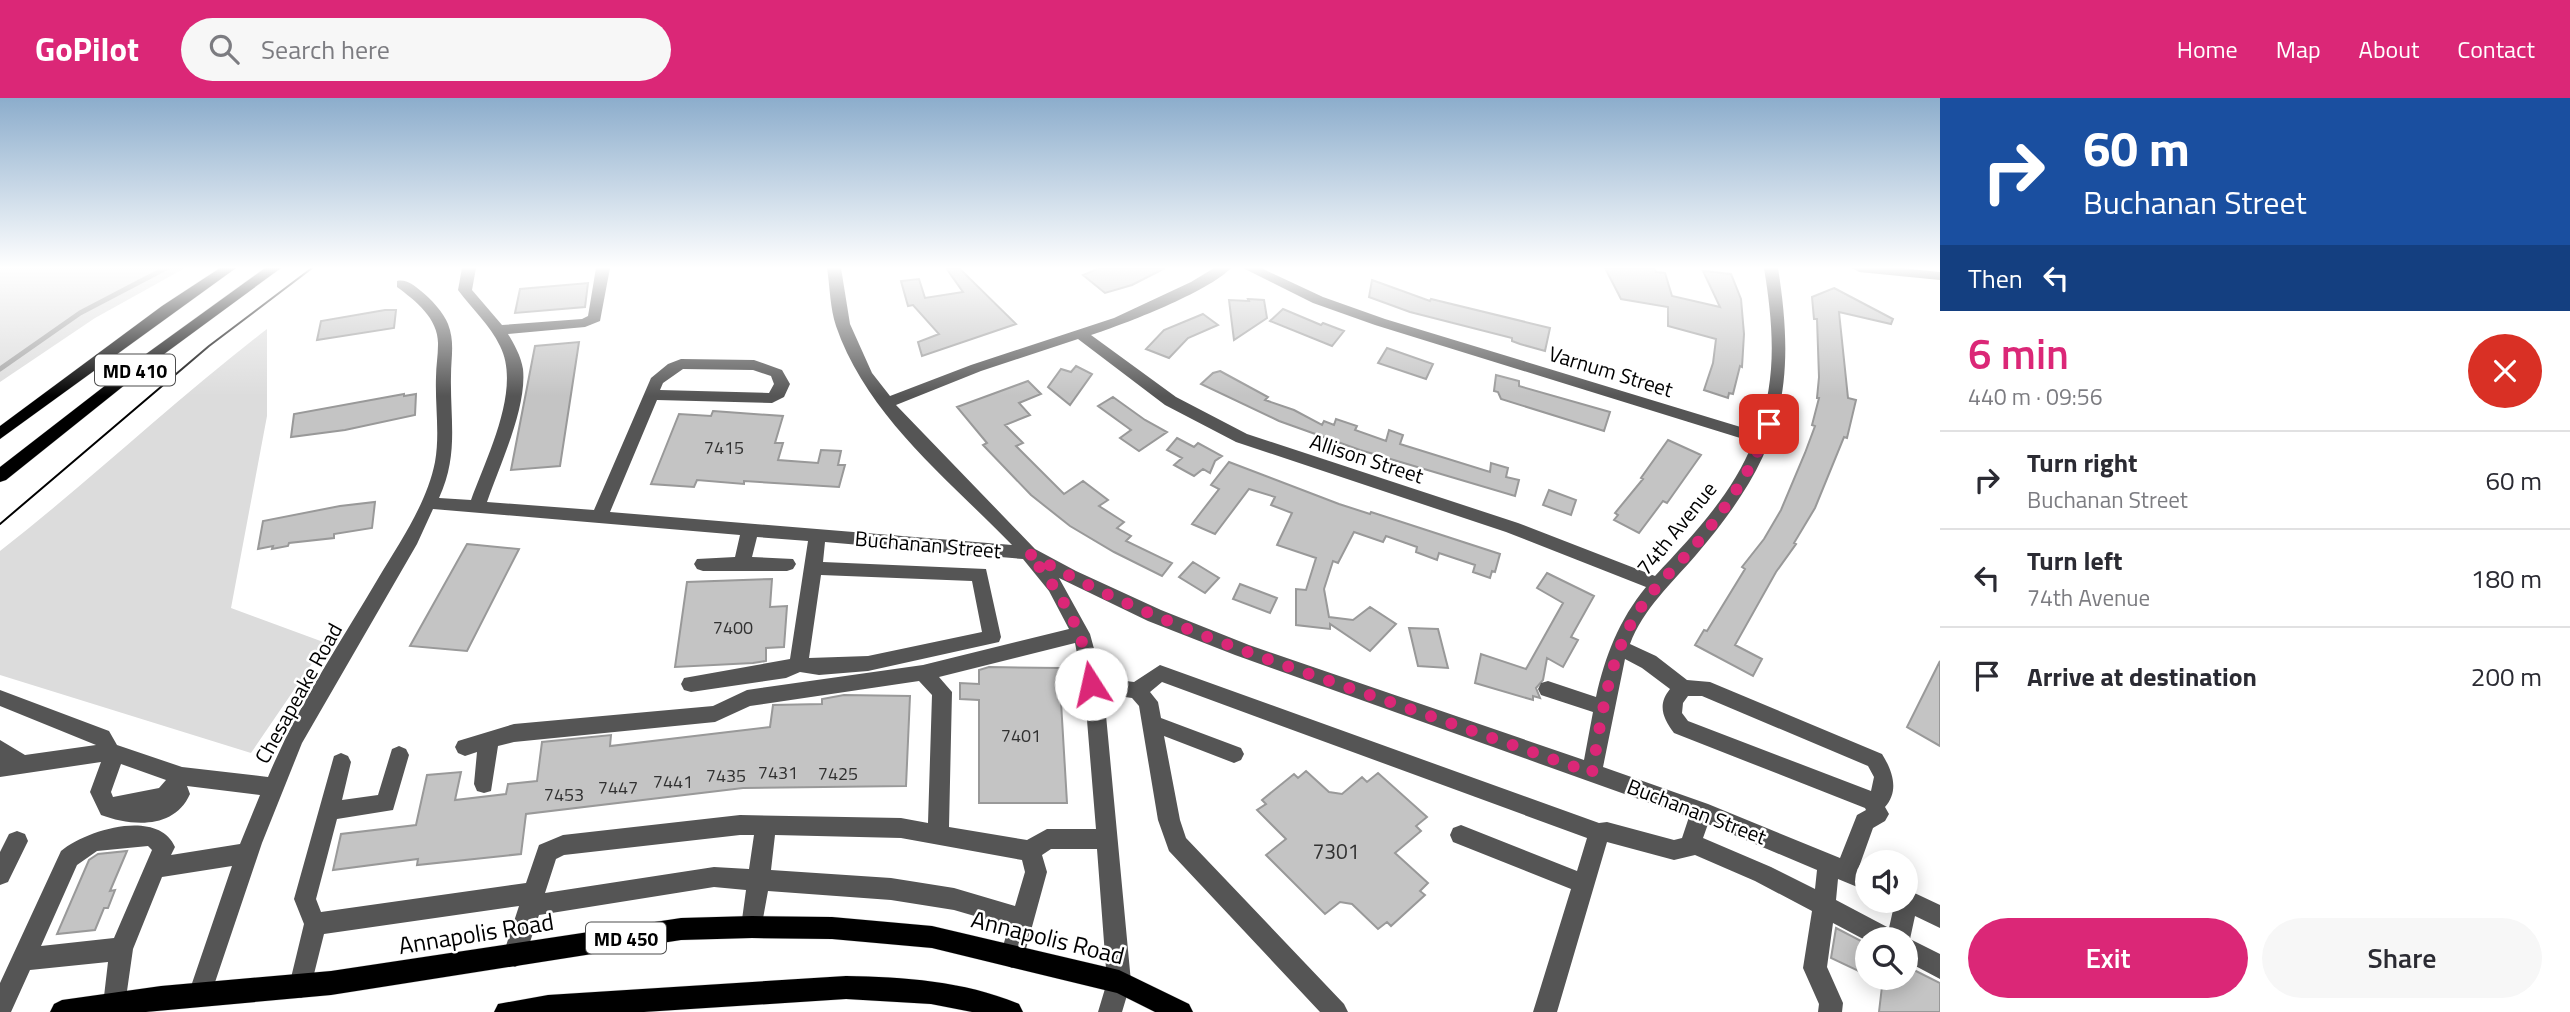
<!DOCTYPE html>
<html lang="en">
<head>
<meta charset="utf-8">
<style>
	:root { --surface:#fff; --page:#f7f7f7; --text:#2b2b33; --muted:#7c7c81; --line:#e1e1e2; --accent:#db2777 }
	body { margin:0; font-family:"Titillium Web",sans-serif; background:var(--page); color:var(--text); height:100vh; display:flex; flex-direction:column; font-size:26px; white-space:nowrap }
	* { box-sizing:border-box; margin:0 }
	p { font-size:23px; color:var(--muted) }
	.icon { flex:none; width:38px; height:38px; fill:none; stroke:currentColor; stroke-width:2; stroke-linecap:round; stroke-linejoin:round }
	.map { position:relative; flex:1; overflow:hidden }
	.drawer { display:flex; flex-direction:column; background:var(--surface); width:630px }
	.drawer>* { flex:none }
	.hud { background:#1a4fa0; color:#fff; overflow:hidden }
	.buttons { position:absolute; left:1855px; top:752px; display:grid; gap:14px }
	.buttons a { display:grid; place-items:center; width:63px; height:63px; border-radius:50%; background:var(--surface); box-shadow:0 4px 18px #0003; font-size:35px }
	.pin { position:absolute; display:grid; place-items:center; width:60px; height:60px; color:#fff; margin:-30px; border-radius:14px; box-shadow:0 4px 10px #0006 }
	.me { position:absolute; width:77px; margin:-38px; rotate:350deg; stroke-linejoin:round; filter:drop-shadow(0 0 5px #0008) }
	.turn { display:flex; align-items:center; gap:24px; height:147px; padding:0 28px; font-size:32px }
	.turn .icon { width:91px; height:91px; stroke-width:2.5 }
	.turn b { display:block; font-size:49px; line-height:60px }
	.then { display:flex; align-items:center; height:66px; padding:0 28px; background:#0003; gap:14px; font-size:26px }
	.round { display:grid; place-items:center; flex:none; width:74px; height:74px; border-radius:37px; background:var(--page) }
	.overview { display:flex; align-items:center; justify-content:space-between; height:119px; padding:0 28px }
	h1 { font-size:42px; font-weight:600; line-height:52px; color:var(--accent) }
	.cta { display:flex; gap:14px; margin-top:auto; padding:14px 28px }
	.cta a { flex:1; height:80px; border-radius:42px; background:var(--accent); color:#fff; font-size:28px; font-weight:600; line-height:80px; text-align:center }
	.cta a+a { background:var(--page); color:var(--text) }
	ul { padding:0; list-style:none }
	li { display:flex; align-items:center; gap:21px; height:98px; padding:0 28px; border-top:2px solid var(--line) }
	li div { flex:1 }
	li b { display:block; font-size:26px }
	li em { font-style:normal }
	header { display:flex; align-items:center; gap:42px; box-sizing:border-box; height:98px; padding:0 35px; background:var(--accent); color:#fff }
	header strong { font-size:33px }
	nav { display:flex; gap:38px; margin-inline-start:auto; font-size:24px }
	.search { width:490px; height:63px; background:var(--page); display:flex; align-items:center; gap:18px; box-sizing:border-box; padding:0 24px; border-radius:38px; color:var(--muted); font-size:26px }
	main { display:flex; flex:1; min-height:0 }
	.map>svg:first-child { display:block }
	.green { fill:#dcdcdc }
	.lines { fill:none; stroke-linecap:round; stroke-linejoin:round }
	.stream { stroke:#a3a3a3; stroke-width:5 }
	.building { fill:#c4c4c4; stroke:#999; stroke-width:2 }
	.major-casing { stroke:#dbdbdb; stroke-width:1 }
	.minor { fill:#555; fill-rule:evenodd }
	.major { fill:#000; fill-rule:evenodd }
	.tram { stroke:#000; stroke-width:2 }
	.route { stroke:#db2777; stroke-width:12; stroke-dasharray:0 21.6 }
	.labels { text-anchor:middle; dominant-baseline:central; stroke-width:5; stroke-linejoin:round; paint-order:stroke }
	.number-label { font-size:18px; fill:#313131 }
	.shield { fill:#fff; stroke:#4c4c4c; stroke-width:2 }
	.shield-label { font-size:19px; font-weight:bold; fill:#000 }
	.street-label { font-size:21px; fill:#000; stroke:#fff }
	.near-number-label { font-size:21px; fill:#313131 }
	.near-street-label { font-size:24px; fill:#000; stroke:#fff }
</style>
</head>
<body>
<header>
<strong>GoPilot</strong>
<div class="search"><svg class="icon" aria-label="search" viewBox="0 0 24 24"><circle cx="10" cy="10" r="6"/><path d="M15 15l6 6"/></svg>Search here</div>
<nav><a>Home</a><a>Map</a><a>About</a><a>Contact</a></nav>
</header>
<main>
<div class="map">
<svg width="1940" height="914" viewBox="0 0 1940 914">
	<rect width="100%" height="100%" fill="#fff"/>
	<!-- green -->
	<path class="green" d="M 0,170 L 185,170 L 95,220 L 0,284 Z
		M 267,231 L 267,318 L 231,510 L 326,545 L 251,655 L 0,577 L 0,453 C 91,382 175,302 267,231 Z"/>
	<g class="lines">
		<!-- stream -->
		<path class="stream" d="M 0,271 L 80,215 L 166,170"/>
	</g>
	<!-- building -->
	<path class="building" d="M 946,170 L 959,170 L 1016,226 L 922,258 L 918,244 L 939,236 L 913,207 L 908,208 L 901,183 L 919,181 L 925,200 L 963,194 Z
		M 1100,170 L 1165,170 L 1132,187 L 1105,195 L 1083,177 Z
		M 1605,170 L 1654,170 L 1656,174 L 1665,175 L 1672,198 L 1720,209 L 1703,173 L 1731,176 L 1741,201 L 1744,236 L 1742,269 L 1740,268 L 1733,296 L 1729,295 L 1728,300 L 1704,292 L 1713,265 L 1716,241 L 1668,228 L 1668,209 L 1621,201 Z
		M 1372,182 L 1430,203 L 1431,201 L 1550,230 L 1545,253 L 1520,246 L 1512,243 L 1512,240 L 1410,214 L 1369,199 Z
		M 588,185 L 585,209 L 515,215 L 520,191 Z
		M 1834,190 L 1893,221 L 1891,226 L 1839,214 L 1848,300 L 1856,302 L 1847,340 L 1844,339 L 1815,410 L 1794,445 L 1796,446 L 1776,474 L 1735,547 L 1762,561 L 1753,578 L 1695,547 L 1704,532 L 1707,533 L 1745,471 L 1742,469 L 1764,441 L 1781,412 L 1805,355 L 1815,328 L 1812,327 L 1819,300 L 1817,300 L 1819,279 L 1817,221 L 1814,221 L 1812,199 Z
		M 1248,201 L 1264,202 L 1267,220 L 1234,242 L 1229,202 L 1249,203 Z
		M 1283,211 L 1321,227 L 1323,225 L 1344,233 L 1332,248 L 1270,223 Z
		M 385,212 L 396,212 L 394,230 L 317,242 L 321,223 Z
		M 1203,216 L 1218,227 L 1188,240 L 1169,260 L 1146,251 L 1164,232 Z
		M 579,244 L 560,368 L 511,372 L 535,248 Z
		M 1387,250 L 1433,266 L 1426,281 L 1378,265 Z
		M 1076,268 L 1092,276 L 1070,307 L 1048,289 L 1061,271 L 1071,274 Z
		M 1220,273 L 1268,299 L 1265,302 L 1294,312 L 1322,327 L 1324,323 L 1334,327 L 1336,321 L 1357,328 L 1355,332 L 1386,343 L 1389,332 L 1403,337 L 1400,346 L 1490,374 L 1491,365 L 1508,370 L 1506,379 L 1519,382 L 1515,398 L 1360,352 L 1279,323 L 1201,286 L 1213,275 Z
		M 1496,277 L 1519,283 L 1519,288 L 1610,314 L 1604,333 L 1501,301 L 1498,294 L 1494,293 Z
		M 1028,283 L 1041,296 L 1019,305 L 1030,317 L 1005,327 L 1023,345 L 1016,348 L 1064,396 L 1083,383 L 1108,402 L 1099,408 L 1124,424 L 1117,430 L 1131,438 L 1126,443 L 1172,465 L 1162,478 L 1114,454 L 1070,428 L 1031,397 L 983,347 L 987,345 L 957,309 Z
		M 404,296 L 404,298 L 416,296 L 415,317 L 345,332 L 291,339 L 294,316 Z
		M 1113,299 L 1145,322 L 1167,334 L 1139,353 L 1120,340 L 1131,332 L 1098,308 Z
		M 713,313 L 783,318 L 775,345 L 783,345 L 778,362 L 818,365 L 821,352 L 841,353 L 838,367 L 845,367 L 839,389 L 744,383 L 744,386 L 697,382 L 694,389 L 651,386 L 679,316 L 711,318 Z
		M 1177,340 L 1194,349 L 1198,345 L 1222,358 L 1215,363 L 1210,375 L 1203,371 L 1194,378 L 1174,367 L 1182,360 L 1167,352 Z
		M 1668,342 L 1701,357 L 1667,405 L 1663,403 L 1639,435 L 1614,422 L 1618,417 L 1615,415 L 1643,381 L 1641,380 Z
		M 1229,364 L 1339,406 L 1370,416 L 1371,414 L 1500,456 L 1495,474 L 1492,473 L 1490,480 L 1473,474 L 1475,467 L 1439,455 L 1437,462 L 1416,454 L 1417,449 L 1386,438 L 1383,444 L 1354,434 L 1338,465 L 1333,463 L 1324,491 L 1329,519 L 1353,522 L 1370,509 L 1396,526 L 1370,553 L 1330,526 L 1330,531 L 1296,527 L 1296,491 L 1306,492 L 1316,460 L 1277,447 L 1292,415 L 1271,407 L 1275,399 L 1249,391 L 1215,436 L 1192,426 L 1219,391 L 1211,387 Z
		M 1549,392 L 1576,402 L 1571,417 L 1543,407 Z
		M 375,404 L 372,430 L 334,436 L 334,440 L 289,445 L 288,448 L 272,451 L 273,448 L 258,451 L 263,423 L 340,408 Z
		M 467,446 L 519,451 L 467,553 L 410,548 Z
		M 1193,464 L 1219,480 L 1205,495 L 1179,479 Z
		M 1547,475 L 1594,498 L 1571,539 L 1578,542 L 1563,569 L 1547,560 L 1543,582 L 1536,590 L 1540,600 L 1533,598 L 1533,602 L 1475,585 L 1481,556 L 1526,571 L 1563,505 L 1537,490 Z
		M 772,481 L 770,509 L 787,508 L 784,549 L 766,550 L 766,563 L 753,565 L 675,569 L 687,484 Z
		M 1240,486 L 1277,500 L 1270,515 L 1233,501 Z
		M 1409,530 L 1438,531 L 1448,570 L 1418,568 Z
		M 1940,563 L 1940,648 L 1907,629 Z
		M 989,569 L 1059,570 L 1067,705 L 979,705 L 979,602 L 960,601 L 960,585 L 979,586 L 979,572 Z
		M 844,597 L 910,598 L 906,688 L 743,690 L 526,716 L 521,756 L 417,767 L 418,761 L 333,772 L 341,736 L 416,727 L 427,677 L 461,674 L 455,702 L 506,696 L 508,686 L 537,683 L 542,644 L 611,637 L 610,648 L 770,629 L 773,607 L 822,606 L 822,601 Z
		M 1306,673 L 1329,694 L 1342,696 L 1362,679 L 1367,684 L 1378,675 L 1427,719 L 1416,728 L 1421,733 L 1395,755 L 1428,785 L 1420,793 L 1425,797 L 1391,828 L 1387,824 L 1378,831 L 1352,806 L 1340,804 L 1325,816 L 1266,757 L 1286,741 L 1257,712 L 1266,706 L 1262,702 L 1294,676 L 1298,680 Z
		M 127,753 L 110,793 L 115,792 L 108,810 L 104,810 L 95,832 L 57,836 L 89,762 L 98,756 Z
		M 1836,830 L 1867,846 L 1867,877 L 1831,860 Z
		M 1906,868 L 1940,885 L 1940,914 L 1879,914 L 1883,880 L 1906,880 Z"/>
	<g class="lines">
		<!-- major casing -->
		<g class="major-casing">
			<path id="major" d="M 220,170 L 236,170 L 0,341 L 0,328 L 162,208 Z
				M 265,170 L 281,170 L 156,262 L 6,382 L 0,384 L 0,369 L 146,256 Z
				M 752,818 L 832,819 L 932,828 L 1119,872 L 1189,906 L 1193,914 L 1155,914 L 1117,895 L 932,850 L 832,841 L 752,840 L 681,842 L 331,897 L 146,914 L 50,914 L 54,906 L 62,902 L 161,888 L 331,873 L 681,820 Z
				M 846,878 C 904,879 964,883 1019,906 L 1023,914 L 972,914 L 931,906 L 846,901 L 644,914 L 494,914 L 498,906 L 548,897 Z"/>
		</g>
		<!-- minor -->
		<path class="minor" d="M 462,170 L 476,170 L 472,192 L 502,227 L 582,221 L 588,218 L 596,170 L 610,170 L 600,223 L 585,229 L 508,236 C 514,246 521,258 523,271 C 527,310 500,366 487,404 L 594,412 L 651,280 L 668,266 L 681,261 L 754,262 L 782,272 L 790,286 L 784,299 L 772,305 L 657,302 L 610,414 L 1012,447 C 948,381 867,318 836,228 C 830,210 830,189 827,170 L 841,170 L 850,226 L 872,275 L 890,298 L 971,267 L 1114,220 L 1191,184 L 1214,170 L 1231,170 C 1208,194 1125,226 1091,237 L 1176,299 L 1247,336 L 1518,425 L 1655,478 C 1692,438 1733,396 1753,344 L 1375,227 L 1313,205 L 1243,170 L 1261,170 L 1323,199 L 1385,221 L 1757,334 C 1778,281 1773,225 1764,170 L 1778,170 C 1798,296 1779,360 1696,457 C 1672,485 1643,511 1630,546 L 1656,558 L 1687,582 L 1710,584 L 1882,656 C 1892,672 1900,692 1885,709 L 1889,716 L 1885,723 L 1873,730 L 1859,769 L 1867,772 L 1867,793 L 1838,781 L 1836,802 L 1889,830 L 1895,803 L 1906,803 L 1906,791 L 1940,807 L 1940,830 L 1915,818 L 1910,841 L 1940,856 L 1940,881 L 1906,863 L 1906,842 L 1867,843 L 1833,825 L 1827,869 L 1843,905 L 1842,914 L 1818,914 L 1819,906 L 1803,870 L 1812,813 L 1755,783 L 1695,757 L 1674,762 L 1607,744 L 1557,914 L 1533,914 L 1571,791 L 1453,744 L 1450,737 L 1453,730 L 1461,727 L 1577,773 L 1587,740 L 1162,584 L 1150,594 L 1158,604 L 1161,620 L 1241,650 L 1244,656 L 1241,662 L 1234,665 L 1164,638 L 1180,722 L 1186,740 L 1344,906 L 1348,914 L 1320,914 L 1169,753 L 1158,722 L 1139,608 L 1132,600 L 1104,596 L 1131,884 L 1122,914 L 1098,914 L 1107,884 L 1097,751 L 1051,751 L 1042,757 L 1047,774 L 1024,858 L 1020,866 L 1012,870 L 1004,866 L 1000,858 L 1009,828 L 954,812 L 891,802 L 768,793 L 760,837 L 752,840 L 744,837 L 741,829 L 746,792 L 714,789 L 539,817 L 523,865 L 515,869 L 507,865 L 503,857 L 519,808 L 324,836 L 309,896 L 301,900 L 293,896 L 289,888 L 304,826 L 294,801 L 334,658 L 341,655 L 348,658 L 351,664 L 342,702 L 378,697 L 392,651 L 399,648 L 406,651 L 409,657 L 393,712 L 337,721 L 316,801 L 321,814 L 526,785 L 539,747 L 563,737 L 740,717 L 901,720 L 928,725 L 932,597 L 919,583 L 750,608 L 715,624 L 514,644 L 498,648 L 491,693 L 484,695 L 477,693 L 474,686 L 477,654 L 465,658 L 458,655 L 455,649 L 458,643 L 514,626 L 713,608 L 747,592 L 923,567 L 1069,531 L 1049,493 L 1023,461 L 825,444 L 823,464 L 986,471 L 1001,539 L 999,544 L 868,573 L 819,577 L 800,574 L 786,580 L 691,594 L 684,592 L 681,586 L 684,580 L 790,561 L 808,443 L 757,439 L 752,459 L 793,461 L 796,466 L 793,471 L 787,473 L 703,473 L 697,471 L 694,466 L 697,461 L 735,459 L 740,437 L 433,411 L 417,446 L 302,645 L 262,745 L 208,905 L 200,909 L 192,905 L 188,897 L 232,768 L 162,779 L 133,851 L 124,914 L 106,914 L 103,907 L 108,864 L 30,872 L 11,914 L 0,914 L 0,885 L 61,753 C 86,732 158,710 175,749 L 171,757 L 240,746 L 260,697 L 187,688 L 190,696 C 174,732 131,728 101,717 L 90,694 L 101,664 L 0,679 L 0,642 L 25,657 L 96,647 L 0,608 L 0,592 L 109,633 L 117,647 L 182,669 L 268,679 C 297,609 340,545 379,479 C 400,444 427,405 435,364 C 440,336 435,308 436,279 C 436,268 438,258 438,247 C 439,221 416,203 397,189 L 397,183 C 407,181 413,187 421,193 C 430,200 444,215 448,226 C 455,244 451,259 451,278 C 450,322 459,357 439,400 L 471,402 C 486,360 522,291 500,248 C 490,227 472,211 458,192 ZM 1078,241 L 1165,307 L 1236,344 L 1506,434 L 1646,489 C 1619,522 1605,558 1596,599 L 1548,583 L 1541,585 L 1538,591 L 1541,597 L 1593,614 L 1584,662 L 1249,547 L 1161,512 L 1076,473 L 1035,451 L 896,307 L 981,273 ZM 683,271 L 753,272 L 771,278 L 774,286 L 769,295 L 660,292 L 663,285 ZM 821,477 L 972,483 L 982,534 L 868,558 L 809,560 ZM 1059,480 L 1148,523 L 1235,557 L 1689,719 L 1682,740 L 1674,742 L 1607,724 L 1599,725 L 1160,567 L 1134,584 L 1102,580 L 1090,536 ZM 1075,545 L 1085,598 L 1096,731 L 1047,731 L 1027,742 L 949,729 L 952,594 L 939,579 ZM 1625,561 L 1642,570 L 1670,591 C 1657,607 1663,620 1674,635 L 1865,710 L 1866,712 L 1857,717 L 1840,760 L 1708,706 L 1603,669 ZM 1688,598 L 1702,598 L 1868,668 L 1874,679 L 1871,693 L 1688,623 L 1682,615 L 1683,605 ZM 121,666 L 166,682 L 159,690 L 113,699 L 111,694 ZM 1708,726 L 1817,772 L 1815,791 L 1771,769 L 1703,740 ZM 740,737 L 754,737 L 749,771 L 714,769 L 545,795 L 556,761 L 564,757 ZM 775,737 L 901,740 L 1022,762 L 1025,774 L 1015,808 L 954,790 L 891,780 L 771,772 ZM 148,748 L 152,752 L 114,840 L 41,848 L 77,767 L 97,753 Z
			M 1852,170 L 1900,170 L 1940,174 L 1940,182 L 1859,174 Z
			M 17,733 L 25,736 L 28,743 L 8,784 L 0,787 L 0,754 L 9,736 Z"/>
		<!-- major -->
		<use href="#major" class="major"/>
		<!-- tram -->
		<path class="tram" d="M 0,426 L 209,248 L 312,170"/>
	</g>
	<!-- sky -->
	<linearGradient id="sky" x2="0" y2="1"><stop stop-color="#8cadcc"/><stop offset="0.57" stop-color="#fff"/><stop offset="1" stop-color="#fff" stop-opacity="0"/></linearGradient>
	<rect width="1940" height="298" fill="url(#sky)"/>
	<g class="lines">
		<!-- route -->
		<path class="route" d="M 1091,586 C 1086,535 1061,494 1028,455 C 1127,512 1234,550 1341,587 C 1425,616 1509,646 1592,675 C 1601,623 1608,562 1636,517 C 1651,492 1672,473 1691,452 C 1724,414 1752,373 1769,326"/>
	</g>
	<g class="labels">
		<!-- number labels -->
		<g class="number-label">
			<text x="724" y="349">7415</text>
			<text x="733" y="529">7400</text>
			<text x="1021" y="637">7401</text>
			<text x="778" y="674">7431</text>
			<text x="838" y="675">7425</text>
			<text x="726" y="677">7435</text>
			<text x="673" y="683">7441</text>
			<text x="618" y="689">7447</text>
			<text x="564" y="696">7453</text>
		</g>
		<!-- shield labels -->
		<g class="shield">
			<rect x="95" y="256.5" width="80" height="31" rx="5"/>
			<rect x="586" y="824.5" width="80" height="31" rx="5"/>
		</g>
		<g class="shield-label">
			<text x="135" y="272">MD 410</text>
			<text x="626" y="840">MD 450</text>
		</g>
		<!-- street labels -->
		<g class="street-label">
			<text transform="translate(1611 273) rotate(17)">Varnum Street</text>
			<text transform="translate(1367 360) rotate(18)">Allison Street</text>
			<text transform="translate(1676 430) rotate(-51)">74th Avenue</text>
			<text transform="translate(928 446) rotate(5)">Buchanan Street</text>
			<text transform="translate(298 595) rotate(-61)">Chesapeake Road</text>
			<text transform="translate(1697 713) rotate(21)">Buchanan Street</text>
		</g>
		<!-- near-number labels -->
		<g class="near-number-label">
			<text x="1336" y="753">7301</text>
		</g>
		<!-- near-street labels -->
		<g class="near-street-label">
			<text transform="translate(476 835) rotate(-9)">Annapolis Road</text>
			<text transform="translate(1048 839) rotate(14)">Annapolis Road</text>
		</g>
	</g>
</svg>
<div class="buttons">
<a><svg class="icon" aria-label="sound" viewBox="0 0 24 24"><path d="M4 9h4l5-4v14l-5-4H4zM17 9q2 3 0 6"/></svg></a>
<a><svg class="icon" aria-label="search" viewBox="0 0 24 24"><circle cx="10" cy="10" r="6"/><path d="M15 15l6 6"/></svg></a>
</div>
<div class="pin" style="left:1769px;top:326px;background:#d93025"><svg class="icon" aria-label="arrive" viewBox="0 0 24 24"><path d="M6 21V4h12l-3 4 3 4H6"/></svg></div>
<svg class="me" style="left:1091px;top:586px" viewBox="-20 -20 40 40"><circle r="19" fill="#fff"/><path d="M0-13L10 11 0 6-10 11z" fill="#db2777"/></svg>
</div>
<section class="drawer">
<div class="hud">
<div class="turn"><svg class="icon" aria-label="right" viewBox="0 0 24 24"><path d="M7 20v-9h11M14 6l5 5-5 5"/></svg><div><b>60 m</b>Buchanan Street</div></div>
<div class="then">Then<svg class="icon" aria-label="left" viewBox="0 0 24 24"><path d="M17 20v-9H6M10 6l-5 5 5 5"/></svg></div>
</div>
<div class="overview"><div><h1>6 min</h1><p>440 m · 09:56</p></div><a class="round" style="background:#d93025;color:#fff"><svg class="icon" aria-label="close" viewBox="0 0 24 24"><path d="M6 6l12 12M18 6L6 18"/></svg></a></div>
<ul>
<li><svg class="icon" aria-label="right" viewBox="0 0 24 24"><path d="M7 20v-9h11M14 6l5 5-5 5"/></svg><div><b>Turn right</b><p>Buchanan Street</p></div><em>60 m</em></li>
<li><svg class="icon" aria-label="left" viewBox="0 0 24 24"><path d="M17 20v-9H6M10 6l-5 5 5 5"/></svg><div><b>Turn left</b><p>74th Avenue</p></div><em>180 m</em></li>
<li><svg class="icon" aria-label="arrive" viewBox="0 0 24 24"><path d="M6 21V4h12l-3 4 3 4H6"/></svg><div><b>Arrive at destination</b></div><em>200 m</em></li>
</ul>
<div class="cta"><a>Exit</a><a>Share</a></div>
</section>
</main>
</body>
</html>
